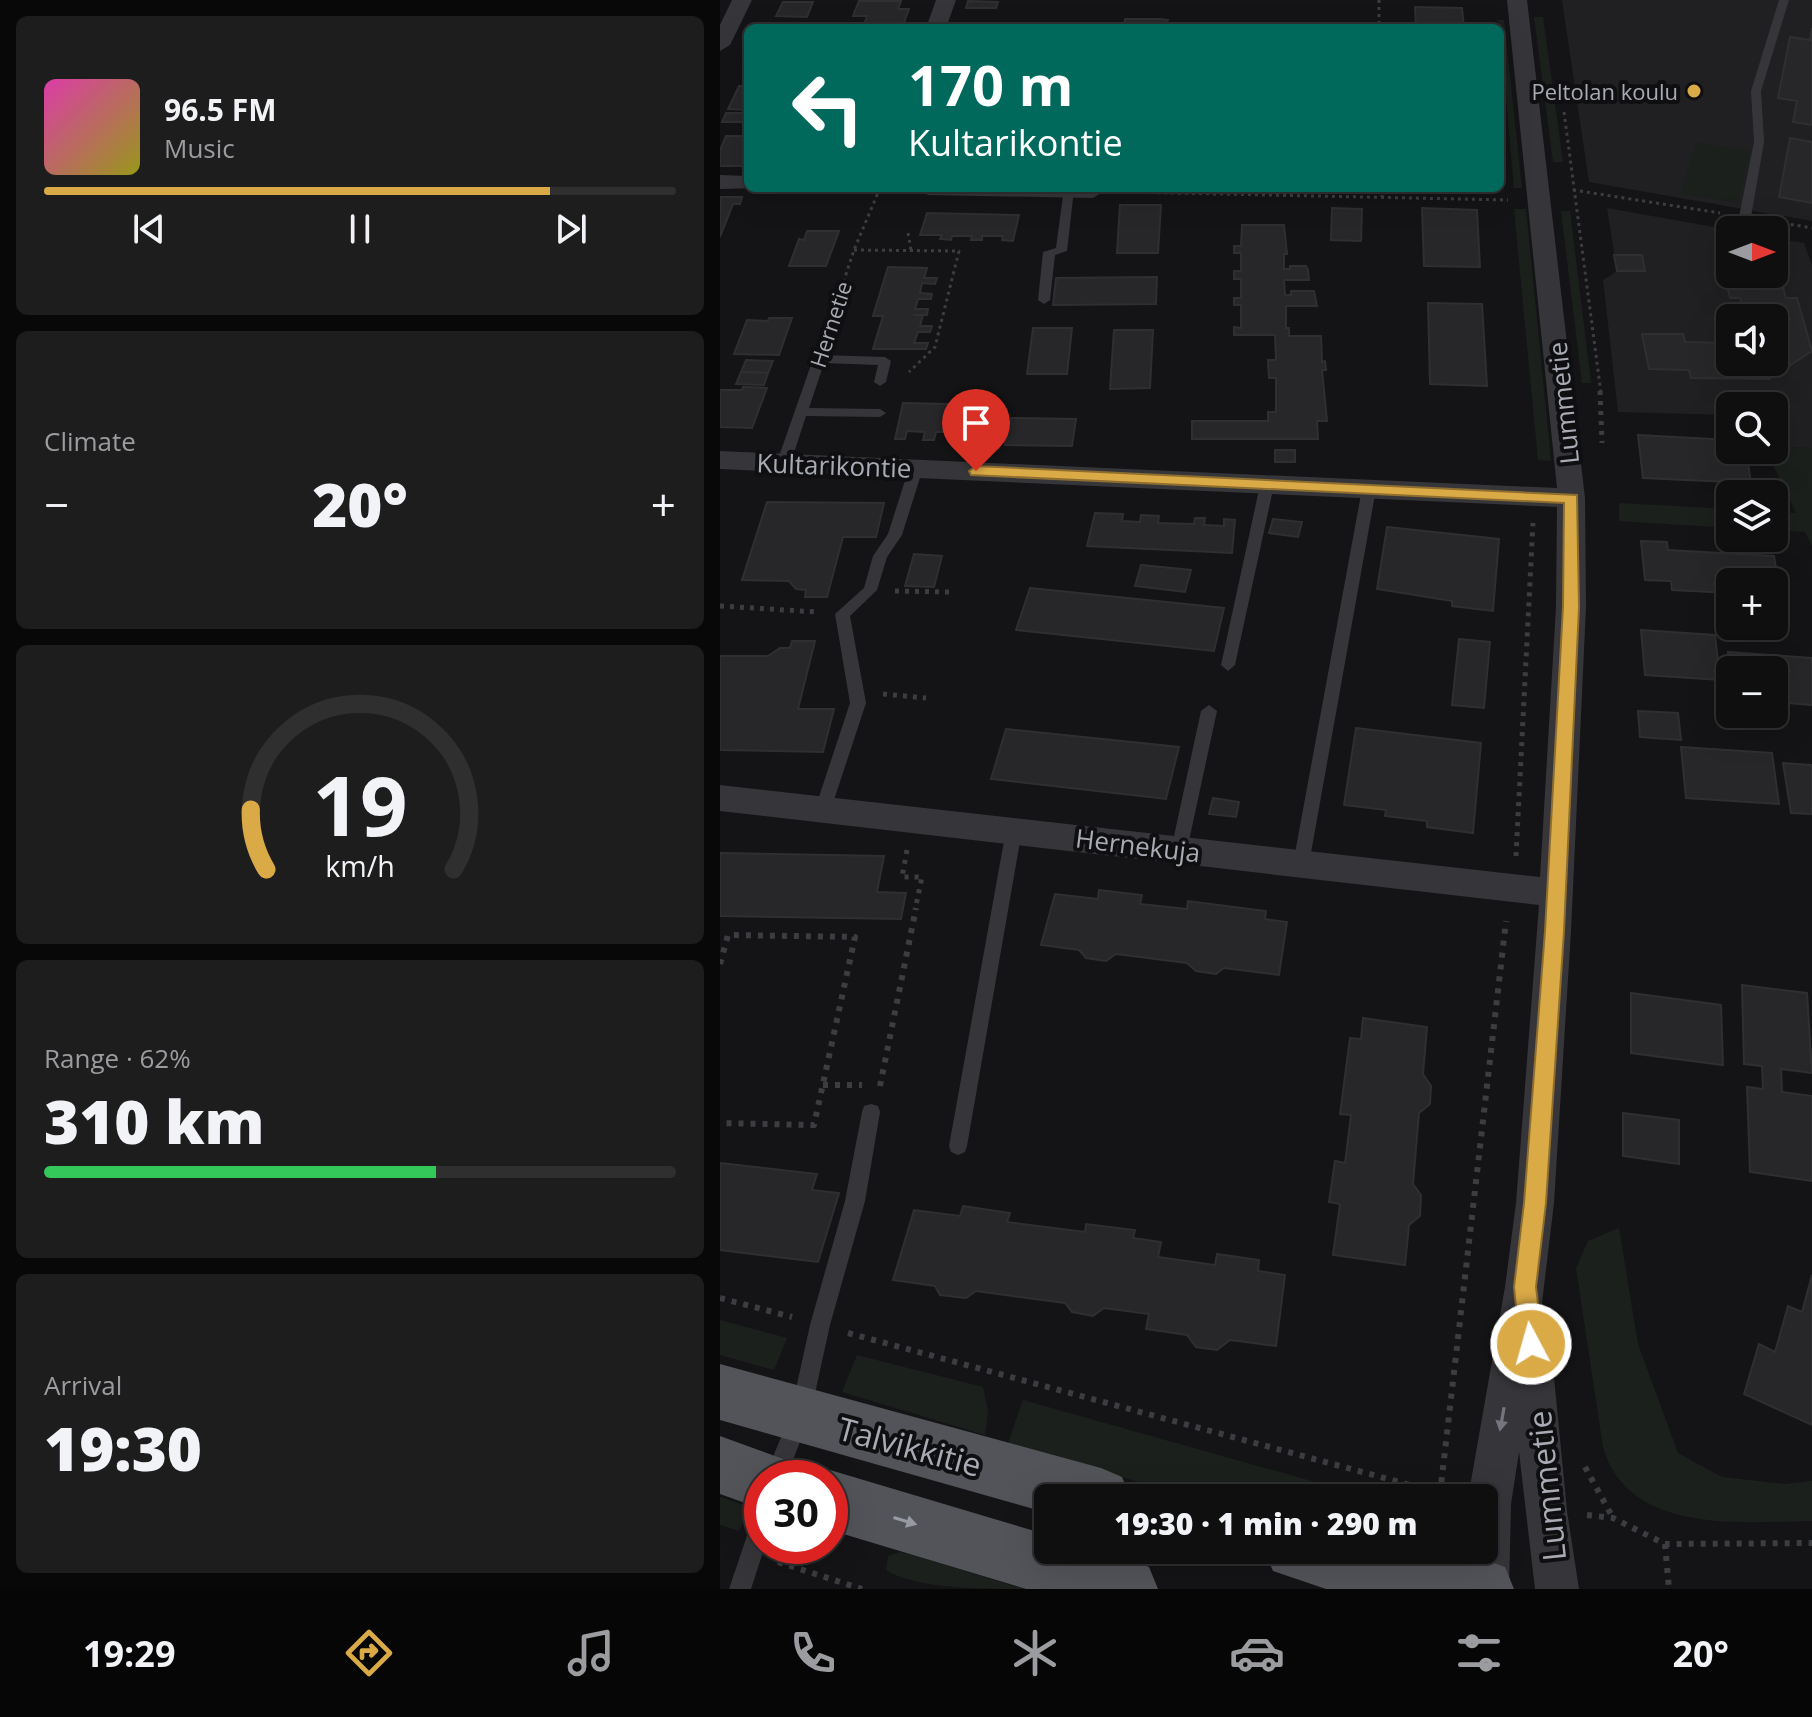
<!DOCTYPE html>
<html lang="en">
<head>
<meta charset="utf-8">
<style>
  :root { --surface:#0f0f10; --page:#1d1d1e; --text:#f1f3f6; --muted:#9b9c9f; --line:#2f2f30; --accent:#daaa47 }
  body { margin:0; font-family:"Open Sans",sans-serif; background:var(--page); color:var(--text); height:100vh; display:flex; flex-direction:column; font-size:30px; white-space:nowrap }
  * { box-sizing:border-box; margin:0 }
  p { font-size:26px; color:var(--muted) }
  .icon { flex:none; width:44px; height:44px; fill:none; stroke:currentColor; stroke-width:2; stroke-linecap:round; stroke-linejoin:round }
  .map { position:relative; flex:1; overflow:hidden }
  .sheet { display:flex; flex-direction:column; gap:16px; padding:16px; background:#080809; width:720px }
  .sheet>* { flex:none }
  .guide { position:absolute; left:24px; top:24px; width:760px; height:168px; border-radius:12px; box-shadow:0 8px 32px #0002,0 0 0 2px var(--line); background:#00695c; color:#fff; overflow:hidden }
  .needle { width:52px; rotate:90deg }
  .fabs { position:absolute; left:996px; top:216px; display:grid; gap:16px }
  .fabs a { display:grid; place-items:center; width:72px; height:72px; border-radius:12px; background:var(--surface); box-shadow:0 8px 32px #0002,0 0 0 2px var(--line); font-size:40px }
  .speed { position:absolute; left:24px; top:1460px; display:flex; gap:16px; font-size:40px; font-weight:700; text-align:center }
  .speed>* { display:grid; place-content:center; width:104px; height:104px; border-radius:50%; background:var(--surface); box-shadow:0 8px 32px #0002,0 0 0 2px var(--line); line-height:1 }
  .speed .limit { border:12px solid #d22; background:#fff; color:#111 }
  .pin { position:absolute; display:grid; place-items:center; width:68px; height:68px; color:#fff; margin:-82px -34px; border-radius:50% 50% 50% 0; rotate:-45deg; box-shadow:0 0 8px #0007 }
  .pin .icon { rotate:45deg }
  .me { position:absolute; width:88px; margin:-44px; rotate:354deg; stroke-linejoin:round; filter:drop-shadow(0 0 6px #0008) }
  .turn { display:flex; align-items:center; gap:28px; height:168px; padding:0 32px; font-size:36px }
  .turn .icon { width:104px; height:104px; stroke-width:2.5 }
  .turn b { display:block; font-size:56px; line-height:68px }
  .big { font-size:60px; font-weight:800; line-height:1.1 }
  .sheet .card { flex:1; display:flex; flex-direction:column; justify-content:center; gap:12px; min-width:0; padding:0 28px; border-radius:12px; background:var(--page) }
  .sheet .dial { align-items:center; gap:0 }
  .dial svg { height:208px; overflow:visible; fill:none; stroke:var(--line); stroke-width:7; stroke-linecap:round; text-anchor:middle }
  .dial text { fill:var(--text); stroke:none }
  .song { display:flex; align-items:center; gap:24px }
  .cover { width:96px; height:96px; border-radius:12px; background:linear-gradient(135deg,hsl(320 70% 55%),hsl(60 70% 35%)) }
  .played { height:8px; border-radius:4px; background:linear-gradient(90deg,var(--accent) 80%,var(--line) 80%) }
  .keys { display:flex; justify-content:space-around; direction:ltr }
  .heat { display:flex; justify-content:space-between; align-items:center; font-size:44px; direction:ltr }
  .charge { height:12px; border-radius:6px; background:linear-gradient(90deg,#34c759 62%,var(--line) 0) }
  .trip { position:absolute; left:314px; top:1484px; width:464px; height:80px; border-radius:12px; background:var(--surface); box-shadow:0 8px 32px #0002,0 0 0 2px var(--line); font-weight:800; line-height:80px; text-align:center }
  .dock { display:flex; height:128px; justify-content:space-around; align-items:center; background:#060606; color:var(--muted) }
  .dock .icon { width:56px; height:56px }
  .dock .current { color:var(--accent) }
  .dock b { font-size:36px; color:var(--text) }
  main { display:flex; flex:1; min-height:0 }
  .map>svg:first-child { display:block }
  .built { fill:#202023; fill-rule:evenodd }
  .green { fill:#1b201c }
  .building { fill:#27272a; stroke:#2f2e31; stroke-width:2 }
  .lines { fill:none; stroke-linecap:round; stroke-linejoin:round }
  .path-far2 { stroke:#3c3d41; stroke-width:3; stroke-dasharray:3 4; stroke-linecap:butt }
  .path-far1 { stroke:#3c3d41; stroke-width:5; stroke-dasharray:4 6; stroke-linecap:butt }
  .path { stroke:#3c3d41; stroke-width:6; stroke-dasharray:5 7; stroke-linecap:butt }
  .lane { fill:#36363a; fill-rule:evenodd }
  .street { fill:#36363a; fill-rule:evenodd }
  .primary { fill:#525459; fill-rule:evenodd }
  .oneway { fill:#75767d }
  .oneway2 { fill:#979aa2 }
  .route { fill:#daaa47; stroke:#8e6e2e; stroke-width:2 }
  .poi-dot { fill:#daaa47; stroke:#0f0f11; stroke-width:3 }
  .labels { text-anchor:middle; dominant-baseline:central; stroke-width:8; stroke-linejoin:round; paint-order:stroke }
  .far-poi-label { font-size:22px; fill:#a8abb4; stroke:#0f0f11; text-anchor:end }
  .far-street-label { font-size:22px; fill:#a8abb4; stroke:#0f0f11 }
  .street-label { font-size:26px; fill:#a8abb4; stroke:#0f0f11 }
  .near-street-label { font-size:32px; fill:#a8abb4; stroke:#0f0f11 }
</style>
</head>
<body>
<main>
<section class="sheet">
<div class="card">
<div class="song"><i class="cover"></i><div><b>96.5 FM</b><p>Music</p></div></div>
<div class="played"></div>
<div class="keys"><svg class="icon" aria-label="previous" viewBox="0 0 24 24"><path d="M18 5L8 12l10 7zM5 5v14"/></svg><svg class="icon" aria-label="pause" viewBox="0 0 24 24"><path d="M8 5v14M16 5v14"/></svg><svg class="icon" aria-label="next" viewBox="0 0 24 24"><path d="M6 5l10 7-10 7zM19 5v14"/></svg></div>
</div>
<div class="card"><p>Climate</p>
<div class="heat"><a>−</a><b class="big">20°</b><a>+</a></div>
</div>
<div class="card dial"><svg viewBox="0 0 100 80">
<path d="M14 69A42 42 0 1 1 86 69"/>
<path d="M14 69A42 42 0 0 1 8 46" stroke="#daaa47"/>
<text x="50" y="56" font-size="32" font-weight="700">19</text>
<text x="50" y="72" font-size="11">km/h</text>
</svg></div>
<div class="card"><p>Range · 62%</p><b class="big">310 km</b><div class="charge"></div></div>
<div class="card"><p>Arrival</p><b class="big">19:30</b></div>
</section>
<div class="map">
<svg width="1092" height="1589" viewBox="0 0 1092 1589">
  <rect width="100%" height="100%" fill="#141416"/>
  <!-- built -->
  <g class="built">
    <path d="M842 0H1092V221L869 182Z"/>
    <path d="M887 208 1011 230 1010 274H1054V238L1084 243 1092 265V448L1054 447V406H1010V415L898 412 883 280 897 271ZM1010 318H1054V362H1010Z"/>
  </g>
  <!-- green -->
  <g class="green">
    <path d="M814 17H823L843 162H833Z"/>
    <path d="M777 20H784L802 188H794L780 28Z"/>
    <path d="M975 142 1030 151 1018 203 961 194Z"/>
    <path d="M794 209H806L831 461 818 460Z"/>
    <path d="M841 211H850L871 383H862Z"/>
    <path d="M1054 447 1092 448V546L1085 532 1054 530V512L1076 513 1046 450H1054Z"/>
    <path d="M899 503 1010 509V528L899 521Z"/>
    <path d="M899 1228 918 1344 958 1453 1002 1477 1065 1484 1092 1481V1521C1022 1522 908 1535 883 1447L856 1268 868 1241Z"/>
    <path d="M0 1320 67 1338 54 1370 0 1355Z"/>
    <path d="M137 1355 263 1387 268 1412 265 1435 122 1392Z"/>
    <path d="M303 1400 652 1498H472L288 1443Z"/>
    <path d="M0 1497 30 1507 19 1531 0 1525Z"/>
    <path d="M180 1552 193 1555 304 1589C265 1589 195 1589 166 1570L168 1556Z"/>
  </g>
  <!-- building -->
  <g class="building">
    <path d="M139 1H181L178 9H189L183 25 189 26 188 28H143L147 16H133Z"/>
    <path d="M248 1 278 2 276 8H246Z"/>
    <path d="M63 2H93L87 17 56 16Z"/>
    <path d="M695 7 742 8 744 28H696Z"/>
    <path d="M405 19H440L448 20 447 23H439V28H404Z"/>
    <path d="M240 23H287L286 28H238Z"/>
    <path d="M1092 28V125L1073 122 1077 101 1058 98 1070 37 1090 40Z"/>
    <path d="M19 86H28V110L8 109Z"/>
    <path d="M6 113H28V122H2Z"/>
    <path d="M6 136H28L26 166H0V150Z"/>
    <path d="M1070 138 1092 142V203L1059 197Z"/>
    <path d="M0 197H22L20 204H13L0 237Z"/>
    <path d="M400 205H441L438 253H397Z"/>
    <path d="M612 208 642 209 641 241 611 240Z"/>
    <path d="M702 208 757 210 760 267 704 266Z"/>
    <path d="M207 213 299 215 293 241 282 240 283 236H262V240H251L252 236H232L231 240 220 239 222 235H200Z"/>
    <path d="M522 225H564L567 254H564V269H570V266H586L588 270 589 280H564L565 295H571V291H594L597 306H566V328H569V336H601L602 362 605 361 606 370H602L607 421H597L598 439H472V421H548V412H556V378H549L548 360H556L555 335H514V327L521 328V305H514V298H521V279H514V271H521V253H514V246H521Z"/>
    <path d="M87 231H119L106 266H69L79 239 84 240Z"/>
    <path d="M894 255H922L925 271H897Z"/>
    <path d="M168 267 207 268 204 278H217L215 284 202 283 200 293 212 294 211 299H198L195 309H208L207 315H193H203L200 326H212L210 332H198L194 343H208L206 349H153L163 316H153Z"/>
    <path d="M1003 269H1010V274H1054V270H1058L1066 298H1077L1092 351 1049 379 971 378 969 370 929 369 922 334H963L965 342 1010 343V362H1054V318H1025L1020 298H1010Z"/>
    <path d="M437 277 436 304 333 305 336 278Z"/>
    <path d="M708 303 762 304 767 386 710 384Z"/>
    <path d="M49 318H72L59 355 14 354 27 320 48 321Z"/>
    <path d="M313 328H352L347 374H307Z"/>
    <path d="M394 330H433L430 388 390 389Z"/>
    <path d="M26 360 53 361 48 373 21 372Z"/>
    <path d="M21 372 48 373 44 385 16 384Z"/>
    <path d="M23 387 47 388 32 428 0 427V390H22Z"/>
    <path d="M183 403 270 405 263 433 245 432 243 441 233 440 235 432H216L214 440H203L205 432 187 431 185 439H175Z"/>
    <path d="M291 418 356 419 352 446 285 445Z"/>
    <path d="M918 435 1010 440V450H1026L1031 483 923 478Z"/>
    <rect x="555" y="450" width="20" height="12"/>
    <path d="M47 502 164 503 156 537H123L107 597H85L86 590 76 589 69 581 22 580Z"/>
    <path d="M375 513 403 514 402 521 420 522 421 515 439 516 438 523 474 524 475 518H485L484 525 504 526V519L515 520 512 553 367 546Z"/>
    <path d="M553 519 582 522 578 537 549 533Z"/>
    <path d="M667 527 779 539 773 611 732 606V601L657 589Z"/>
    <path d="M921 541 947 542 948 550 1054 556 1061 596H1054V582H1010V593L952 590 951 581 925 580Z"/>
    <path d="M194 554 222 556 214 587 185 586Z"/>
    <path d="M421 565 471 570 465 592 415 586Z"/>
    <path d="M310 588 504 608 494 651 296 630Z"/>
    <path d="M921 630 995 635 1000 680 925 675Z"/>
    <path d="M739 639 770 642 764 708 732 705Z"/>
    <path d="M72 641H95L78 709H114L103 752 0 750V656H48L60 648H70Z"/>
    <path d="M1008 652 1092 658V705L1054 702V670H1010Z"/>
    <path d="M918 711 958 713 961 740 920 737Z"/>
    <path d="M636 728 761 743 753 833 707 827V821L665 816 666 810 624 805Z"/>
    <path d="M286 729 459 747 446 799 271 779Z"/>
    <path d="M961 747 1052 753 1059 804 966 798Z"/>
    <path d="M1063 763 1092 765V814L1071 813Z"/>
    <path d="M493 798 519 802 516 817 489 814Z"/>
    <path d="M0 853 164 856 157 892 186 893 181 919 0 916Z"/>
    <path d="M379 890 422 895 420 904 467 909 468 901 546 911 545 919 567 922 559 975 504 968 496 974 476 971 467 963 396 954 386 961 366 958 359 950 321 945 335 894 378 899Z"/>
    <path d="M1022 985 1087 993 1092 1073 1061 1069 1062 1092 1092 1096V1181L1030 1172 1027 1087 1043 1089 1042 1066 1024 1064Z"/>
    <path d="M911 993 1001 1005 1003 1065 911 1053Z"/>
    <path d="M643 1018 707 1027 703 1074 711 1086 710 1104 699 1113 693 1184 701 1195 700 1216 689 1225 685 1265 613 1255 620 1204 609 1202 615 1161 625 1163 631 1115 620 1114 630 1038 641 1039Z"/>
    <path d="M903 1113 959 1120V1164L903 1156Z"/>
    <path d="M0 1163 97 1174 92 1190 119 1193 98 1262 0 1250Z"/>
    <path d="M243 1206 290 1213 287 1222 365 1232 366 1224 415 1230 413 1238 441 1242 438 1257 495 1265 497 1254 539 1260 538 1271 565 1275 556 1346 510 1340 497 1350 476 1347 467 1335 426 1329 429 1314 384 1308 373 1316 352 1312 345 1303 256 1291 246 1298 220 1295 215 1286 173 1280 194 1210 240 1216Z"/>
    <path d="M1092 1275V1425L1024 1394 1039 1344 1055 1352 1068 1306 1082 1312Z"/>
  </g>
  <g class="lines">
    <!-- path-far2 -->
    <g class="path-far2">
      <path d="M659 0V28"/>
      <path d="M844 112 881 393"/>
      <path d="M662 188V197"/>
      <path d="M853 190 1000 213"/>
      <path d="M402 192 788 200"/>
      <path d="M1050 221 1092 228"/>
      <path d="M188 233 191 250"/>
      <path d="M134 250 239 251 215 347 189 372"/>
      <path d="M106 335 134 250 160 188"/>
    </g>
    <!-- path-far1 -->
    <g class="path-far1">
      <path d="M880 391 882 443"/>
      <path d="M175 591 232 592"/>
      <path d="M0 606 97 612"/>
      <path d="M163 694 206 698"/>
      <path d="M187 850 182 877H202L195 910"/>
      <path d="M796 856 813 523"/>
    </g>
    <!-- path -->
    <g class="path">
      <path d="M0 964 8 935 135 937 94 1125 0 1123"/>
      <path d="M103 1085H142"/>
      <path d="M160 1086 196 908"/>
      <path d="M0 1298 72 1317"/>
      <path d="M128 1333 720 1493"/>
      <path d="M865 1467 893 1518"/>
      <path d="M720 1494 786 921"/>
      <path d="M683 1498 686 1486"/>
      <path d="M867 1515 893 1518 945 1544 1092 1543"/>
      <path d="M945 1544 949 1589"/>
      <path d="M58 1562 142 1589"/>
    </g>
    <!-- lane -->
    <g class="lane">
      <path d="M1059 0H1069L1041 91 1044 142 1031 217 1025 220 1019 217 1034 142 1031 91Z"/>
      <path d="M344 188 354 190 347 251 335 255 330 300 324 304 318 300 323 252 336 248Z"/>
      <path d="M99 355 165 357 171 361 166 382 160 386 154 382 158 365 104 363 89 408 160 409 166 413 160 417 86 416 71 462 64 466 59 465 57 462 93 359Z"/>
      <path d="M196 464 203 468 182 535 167 557 157 590 130 616 146 703 111 809 109 814H97L95 809 130 703 115 614 144 588 153 556 168 534 189 468Z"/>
      <path d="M547 480 554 485 515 665 508 671 501 665 540 485Z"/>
      <path d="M649 484 656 489 589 864 587 869H575L573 864 642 489Z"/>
      <path d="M489 705 497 711 467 850 465 855H453L451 850 481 711Z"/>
      <path d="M294 823 300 825 302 830 247 1146 245 1152 238 1155 231 1152 229 1146 286 830 288 825Z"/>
      <path d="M151 1104 158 1106 160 1112 145 1201 110 1325 90 1416 66 1478H44L70 1416 90 1325 125 1201 142 1112 144 1106Z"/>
      <path d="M42 1512V1546H45L31 1589H9L34 1515Z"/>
    </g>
    <!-- street -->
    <g class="street">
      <path d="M12 0H32L10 45 0 51V25Z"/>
      <path d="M216 0H236L226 28H206Z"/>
      <path d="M787 0H807L865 498 866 607 851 931 834 1203 821 1311 829 1326 847 1511 859 1589H815L799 1452 791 1504 789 1589H745L746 1550H764V1498H748L785 1287 796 1203 819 905 0 811V785L820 877 836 607 837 507 0 469V451L837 488Z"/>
      <path d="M0 175 28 176V188H35L0 189Z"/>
      <path d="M197 188H382L384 191 373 198 208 195Z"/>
    </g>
    <!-- primary -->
    <g class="primary">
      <path d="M0 1364 381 1468 402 1477 411 1498H328V1513L0 1420Z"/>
      <path d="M0 1436 63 1459 71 1478H42V1509L0 1494Z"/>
      <path d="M110 1470 328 1535V1550C370 1550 390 1551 429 1567L438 1589H306L110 1530V1478H92Z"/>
      <path d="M544 1550C619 1550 715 1538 785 1567L794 1589H606L553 1571Z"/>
    </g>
  </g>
  <!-- one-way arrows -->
  <defs><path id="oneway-solid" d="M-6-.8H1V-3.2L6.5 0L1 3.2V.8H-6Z" transform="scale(2)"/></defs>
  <use class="oneway" href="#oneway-solid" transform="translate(782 1419) rotate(100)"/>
  <use class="oneway2" href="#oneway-solid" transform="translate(185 1521) rotate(17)"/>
  <!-- route -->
  <path class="route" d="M256 466 857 495 859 607 844 931 826 1203 816 1287 823 1344 819 1352 811 1355 803 1352 800 1344 794 1287 804 1203 825 931 843 607 844 503 251 475 249 471Z"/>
  <!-- markers -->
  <circle class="poi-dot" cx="974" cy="91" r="8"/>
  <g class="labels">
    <!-- far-poi labels -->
    <g class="far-poi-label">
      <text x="958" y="91">Peltolan koulu</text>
    </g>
    <!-- far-street labels -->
    <g class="far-street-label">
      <text transform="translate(110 324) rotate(-72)">Hernetie</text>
    </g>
    <!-- street labels -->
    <g class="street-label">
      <text transform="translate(843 403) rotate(-96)">Lummetie</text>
      <text transform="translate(114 465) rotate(2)">Kultarikontie</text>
      <text transform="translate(418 845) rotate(7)">Hernekuja</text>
    </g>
    <!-- near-street labels -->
    <g class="near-street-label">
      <text transform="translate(190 1446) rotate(15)">Talvikkitie</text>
      <text transform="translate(826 1486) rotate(-96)">Lummetie</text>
    </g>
  </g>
</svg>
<div class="fabs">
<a><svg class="needle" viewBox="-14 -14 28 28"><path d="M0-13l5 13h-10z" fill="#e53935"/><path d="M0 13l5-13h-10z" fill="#9b9c9f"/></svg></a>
<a><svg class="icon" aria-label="sound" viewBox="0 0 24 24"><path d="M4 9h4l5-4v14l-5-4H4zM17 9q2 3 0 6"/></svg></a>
<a><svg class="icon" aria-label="search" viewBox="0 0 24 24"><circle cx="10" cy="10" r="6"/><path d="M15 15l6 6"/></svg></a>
<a><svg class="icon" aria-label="layers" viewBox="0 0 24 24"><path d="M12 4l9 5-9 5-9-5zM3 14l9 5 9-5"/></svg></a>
<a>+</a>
<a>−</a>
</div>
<div class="speed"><div class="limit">30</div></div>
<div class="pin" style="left:256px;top:471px;background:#d93025"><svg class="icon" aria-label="arrive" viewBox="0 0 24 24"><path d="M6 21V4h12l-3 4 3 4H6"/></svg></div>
<svg class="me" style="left:811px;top:1344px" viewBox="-20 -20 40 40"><circle r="17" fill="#daaa47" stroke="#fff" stroke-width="3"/><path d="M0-11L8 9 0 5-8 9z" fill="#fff"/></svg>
<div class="trip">19:30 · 1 min · 290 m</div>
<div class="guide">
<div class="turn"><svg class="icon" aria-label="left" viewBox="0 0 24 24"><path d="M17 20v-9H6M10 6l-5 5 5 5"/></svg><div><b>170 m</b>Kultarikontie</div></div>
</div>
</div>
</main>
<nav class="dock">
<b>19:29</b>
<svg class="icon current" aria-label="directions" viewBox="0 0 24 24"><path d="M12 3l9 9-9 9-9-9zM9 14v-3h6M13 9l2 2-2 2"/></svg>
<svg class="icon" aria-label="music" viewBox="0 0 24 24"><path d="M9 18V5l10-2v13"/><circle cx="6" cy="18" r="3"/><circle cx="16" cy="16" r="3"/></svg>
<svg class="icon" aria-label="phone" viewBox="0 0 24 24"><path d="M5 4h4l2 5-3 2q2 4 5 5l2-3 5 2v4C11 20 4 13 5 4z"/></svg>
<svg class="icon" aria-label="climate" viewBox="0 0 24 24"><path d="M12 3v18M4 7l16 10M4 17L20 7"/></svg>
<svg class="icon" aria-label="car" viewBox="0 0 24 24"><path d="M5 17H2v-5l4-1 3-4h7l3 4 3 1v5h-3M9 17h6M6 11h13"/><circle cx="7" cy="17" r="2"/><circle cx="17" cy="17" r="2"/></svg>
<svg class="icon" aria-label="filters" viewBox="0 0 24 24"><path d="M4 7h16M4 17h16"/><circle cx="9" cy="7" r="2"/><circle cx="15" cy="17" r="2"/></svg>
<b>20°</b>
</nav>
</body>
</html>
